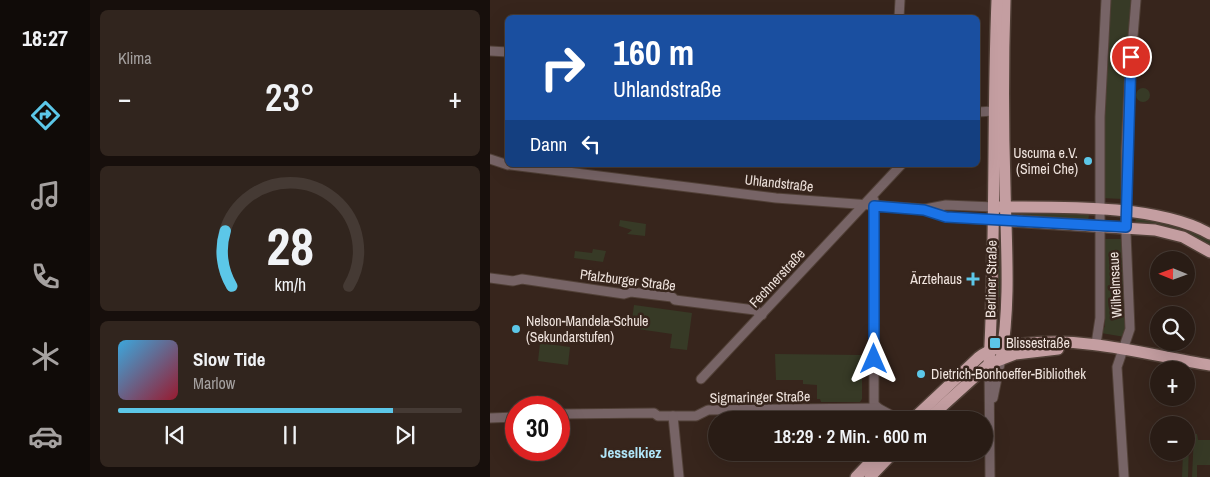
<!DOCTYPE html>
<html lang="de">
<head>
<meta charset="utf-8">
<style>
  :root { --surface:#291c15; --page:#31251e; --text:#f1f3f6; --muted:#a5a1a0; --line:#453a34; --accent:#5cc7e8 }
  body { margin:0; font-family:"Archivo Narrow",sans-serif; background:var(--page); color:var(--text); height:100vh; display:flex; flex-direction:column; font-size:19px; white-space:nowrap }
  * { box-sizing:border-box; margin:0 }
  p { font-size:16px; color:var(--muted) }
  .icon { flex:none; width:28px; height:28px; fill:none; stroke:currentColor; stroke-width:2; stroke-linecap:round; stroke-linejoin:round }
  .map { position:relative; flex:1; overflow:hidden }
  .details { display:flex; flex-direction:column; gap:10px; padding:10px; background:#170f0c; width:400px }
  .details>* { flex:none }
  .top-card { position:absolute; left:15px; top:15px; width:475px; height:152px; border-radius:8px; box-shadow:0 5px 20px #0002,0 0 0 1px var(--line); background:#1a4fa0; color:#fff; overflow:hidden }
  .needle { width:32px; rotate:271deg }
  .controls { position:absolute; left:660px; top:251px; display:grid; gap:10px }
  .controls a { display:grid; place-items:center; width:45px; height:45px; border-radius:50%; background:var(--surface); box-shadow:0 5px 20px #0002,0 0 0 1px var(--line); font-size:25px }
  .speed { position:absolute; left:15px; top:396px; display:flex; gap:10px; font-size:25px; font-weight:700; text-align:center }
  .speed>* { display:grid; place-content:center; width:65px; height:65px; border-radius:50%; background:var(--surface); box-shadow:0 5px 20px #0002,0 0 0 1px var(--line); line-height:1 }
  .speed .limit { border:8px solid #d22; background:#fff; color:#111 }
  .pin { position:absolute; display:grid; place-items:center; width:42px; height:42px; color:#fff; margin:-21px; border:2px solid #fff; border-radius:50%; box-shadow:0 1px 5px #0007 }
  .me { position:absolute; width:55px; margin:-28px; rotate:0deg; stroke-linejoin:round; filter:drop-shadow(0 0 4px #0008) }
  .turn { display:flex; align-items:center; gap:18px; height:105px; padding:0 25px; font-size:22px }
  .turn .icon { width:65px; height:65px; stroke-width:2.5 }
  .turn b { display:block; font-size:35px; line-height:42px }
  .then { display:flex; align-items:center; height:48px; padding:0 25px; background:#0003; gap:10px; font-size:19px }
  .big { font-size:38px; font-weight:600; line-height:1.1 }
  .details .card { flex:1; display:flex; flex-direction:column; justify-content:center; gap:8px; min-width:0; padding:0 18px; border-radius:8px; background:var(--page) }
  .details .dial { align-items:center; gap:0 }
  .dial svg { height:130px; overflow:visible; fill:none; stroke:var(--line); stroke-width:7; stroke-linecap:round; text-anchor:middle }
  .dial text { fill:var(--text); stroke:none }
  .song { display:flex; align-items:center; gap:15px }
  .cover { width:60px; height:60px; border-radius:8px; background:linear-gradient(135deg,hsl(200 70% 55%),hsl(350 70% 35%)) }
  .played { height:5px; border-radius:2px; background:linear-gradient(90deg,var(--accent) 80%,var(--line) 80%) }
  .keys { display:flex; justify-content:space-around; direction:ltr }
  .heat { display:flex; justify-content:space-between; align-items:center; font-size:28px; direction:ltr }
  .trip { position:absolute; left:218px; top:411px; width:285px; height:50px; border-radius:25px; background:var(--surface); box-shadow:0 5px 20px #0002,0 0 0 1px var(--line); font-weight:600; line-height:50px; text-align:center }
  main { display:flex; flex:1; min-height:0 }
  .menu { display:flex; flex-direction:column; width:90px; justify-content:space-around; align-items:center; background:#100b08; color:var(--muted) }
  .menu .icon { width:35px; height:35px }
  .menu .selected { color:var(--accent) }
  .menu b { font-size:22px; color:var(--text) }
  .map>svg:first-child { display:block }
  .green { fill:#373a26 }
  .lines { fill:none; stroke-linecap:round; stroke-linejoin:round }
  .minor-casing { stroke:#514037; stroke-width:11 }
  .major-casing { stroke:#514037; stroke-width:14 }
  .minor { stroke:#776466; stroke-width:9 }
  .major { stroke:#c49ea1; stroke-width:11 }
  .route-casing { stroke:#114b97; stroke-width:12 }
  .route { stroke:#1a73e8; stroke-width:9 }
  .poi-dot { fill:#5cc7e8; stroke:#37251c; stroke-width:2 }
  .labels { text-anchor:middle; dominant-baseline:central; stroke-width:5; stroke-linejoin:round; paint-order:stroke }
  .poi-label { font-size:14px; fill:#f0e4de; stroke:#37251c; text-anchor:start }
  .street-label { font-size:14px; fill:#f0e4de; stroke:#37251c }
  .neighbourhood-label { font-size:15px; font-weight:bold; fill:#b0e5f8; stroke:#37251c }
</style>
</head>
<body>
<main>
<nav class="menu">
<b>18:27</b>
<svg class="icon selected" aria-label="directions" viewBox="0 0 24 24"><path d="M12 3l9 9-9 9-9-9zM9 14v-3h6M13 9l2 2-2 2"/></svg>
<svg class="icon" aria-label="music" viewBox="0 0 24 24"><path d="M9 18V5l10-2v13"/><circle cx="6" cy="18" r="3"/><circle cx="16" cy="16" r="3"/></svg>
<svg class="icon" aria-label="phone" viewBox="0 0 24 24"><path d="M5 4h4l2 5-3 2q2 4 5 5l2-3 5 2v4C11 20 4 13 5 4z"/></svg>
<svg class="icon" aria-label="climate" viewBox="0 0 24 24"><path d="M12 3v18M4 7l16 10M4 17L20 7"/></svg>
<svg class="icon" aria-label="car" viewBox="0 0 24 24"><path d="M5 17H2v-5l4-1 3-4h7l3 4 3 1v5h-3M9 17h6M6 11h13"/><circle cx="7" cy="17" r="2"/><circle cx="17" cy="17" r="2"/></svg>
</nav>
<section class="details">
<div class="card"><p>Klima</p>
<div class="heat"><a>−</a><b class="big">23°</b><a>+</a></div>
</div>
<div class="card dial"><svg viewBox="0 0 100 80">
<path d="M14 69A42 42 0 1 1 86 69"/>
<path d="M14 69A42 42 0 0 1 10 35" stroke="#5cc7e8"/>
<text x="50" y="56" font-size="32" font-weight="700">28</text>
<text x="50" y="72" font-size="11">km/h</text>
</svg></div>
<div class="card">
<div class="song"><i class="cover"></i><div><b>Slow Tide</b><p>Marlow</p></div></div>
<div class="played"></div>
<div class="keys"><svg class="icon" aria-label="previous" viewBox="0 0 24 24"><path d="M18 5L8 12l10 7zM5 5v14"/></svg><svg class="icon" aria-label="pause" viewBox="0 0 24 24"><path d="M8 5v14M16 5v14"/></svg><svg class="icon" aria-label="next" viewBox="0 0 24 24"><path d="M6 5l10 7-10 7zM19 5v14"/></svg></div>
</div>
</section>
<div class="map">
<svg width="720" height="477" viewBox="0 0 720 477">
  <rect width="100%" height="100%" fill="#37251c"/>
  <!-- green -->
  <g class="green">
    <path d="M620 0H642L634 85 633 199 611 198Z"/>
    <circle cx="653" cy="95" r="7"/>
    <path d="M531 212 599 215 598 221 531 218Z"/>
    <path d="M646 218 690 226 720 239V246L690 231 645 223Z"/>
    <path d="M130 220 156 224 155 236 137 234 142 230 129 226Z"/>
    <path d="M508 236H512V297H507Z"/>
    <path d="M613 239H632L637 312 635 337 611 333 612 328 615 327Z"/>
    <path d="M103 249 116 251 113 262 84 258 85 251 102 253Z"/>
    <path d="M144 305 202 313 197 350 180 348 182 334 141 328Z"/>
    <path d="M50 343 80 347 78 365 48 361Z"/>
    <path d="M285 354 372 355V399L370 402H331L330 399H327V385L313 384V380H286Z"/>
    <path d="M704 434H707L708 440H720V465H707V477H702Z"/>
    <path d="M696 442H699L698 477H692L693 453 696 452Z"/>
  </g>
  <g class="lines">
    <!-- minor casing -->
    <g class="minor-casing">
      <g id="minor">
        <path d="M409 18 410 0"/>
        <path d="M0 51 18 52"/>
        <path d="M488 112 503 111"/>
        <path d="M0 159 18 165"/>
        <path d="M21 165 286 198 434 209 457 217 503 220"/>
        <path d="M384 200V404L388 408"/>
        <path d="M435 209 456 205 504 207"/>
        <path d="M0 278 23 281 32 279 134 294 141 292 182 297 185 300 265 310 272 315"/>
        <path d="M606 344 610 318V117L616 0"/>
        <path d="M499 364 500 477"/>
        <path d="M211 379 411 165"/>
        <path d="M503 398 511 359"/>
        <path d="M69 414 164 413 168 416H206L218 410 388 408 410 420"/>
        <path d="M183 416 189 477"/>
        <path d="M0 418 26 417"/>
        <path d="M634 477 627 367 640 329 636 233V150L639 84 646 0"/>
      </g>
    </g>
    <!-- major casing -->
    <g class="major-casing">
      <g id="major">
        <path d="M508 207C568 207 668 204 720 234"/>
        <path d="M509 220 665 230 693 237 720 252"/>
        <path d="M511 359C521 302 516 244 515 187 513 124 513 63 515 0"/>
        <path d="M499 364C506 243 502 121 507 0"/>
        <path d="M422 420 489 357C502 347 517 346 533 344 597 336 657 355 720 365"/>
        <path d="M437 420 499 364 525 354 568 349"/>
        <path d="M366 477 390 452"/>
        <path d="M380 477 404 452"/>
      </g>
    </g>
    <!-- minor -->
    <use href="#minor" class="minor"/>
    <!-- major -->
    <use href="#major" class="major"/>
  </g>
  <g class="lines">
    <!-- route casing -->
    <g class="route-casing">
      <path id="route" d="M384 359V206L434 210 456 217 636 227 641 57"/>
    </g>
    <!-- route -->
    <use href="#route" class="route"/>
  </g>
  <!-- markers -->
  <g class="poi-dot">
    <circle cx="598" cy="161" r="5"/>
    <path d="M480.5 271.5h5v5h5v5h-5v5h-5v-5h-5v-5h5z"/>
    <circle cx="26" cy="329" r="5"/>
    <rect x="499" y="337" width="12" height="12" rx="2.5"/>
    <circle cx="431" cy="374" r="5"/>
  </g>
  <g class="labels">
    <!-- poi labels -->
    <g class="poi-label">
      <text x="588" y="153" text-anchor="end">Uscuma e.V.<tspan x="588" dy="16">(Simei Che)</tspan></text>
      <text x="472" y="279" text-anchor="end">Ärztehaus</text>
      <text x="36" y="321">Nelson-Mandela-Schule<tspan x="36" dy="16">(Sekundarstufen)</tspan></text>
      <text x="516" y="343">Blissestraße</text>
      <text x="441" y="374">Dietrich-Bonhoeffer-Bibliothek</text>
    </g>
    <!-- street labels -->
    <g class="street-label">
      <text transform="translate(289 183) rotate(6)">Uhlandstraße</text>
      <text transform="translate(287 278) rotate(-47)">Fechnerstraße</text>
      <text transform="translate(501 279) rotate(-89)">Berliner Straße</text>
      <text transform="translate(138 280) rotate(7)">Pfalzburger Straße</text>
      <text transform="translate(625 285) rotate(-93)">Wilhelmsaue</text>
      <text transform="translate(270 397) rotate(-1)">Sigmaringer Straße</text>
    </g>
    <!-- neighbourhood labels -->
    <g class="neighbourhood-label">
      <text x="141" y="452">Jesselkiez</text>
    </g>
  </g>
</svg>
<div class="controls">
<a><svg class="needle" viewBox="-14 -14 28 28"><path d="M0-13l5 13h-10z" fill="#e53935"/><path d="M0 13l5-13h-10z" fill="#a5a1a0"/></svg></a>
<a><svg class="icon" aria-label="search" viewBox="0 0 24 24"><circle cx="10" cy="10" r="6"/><path d="M15 15l6 6"/></svg></a>
<a>+</a>
<a>−</a>
</div>
<div class="speed"><div class="limit">30</div></div>
<div class="pin" style="left:641px;top:57px;background:#d93025"><svg class="icon" aria-label="arrive" viewBox="0 0 24 24"><path d="M6 21V4h12l-3 4 3 4H6"/></svg></div>
<svg class="me" style="left:384px;top:359px" viewBox="-20 -20 40 40"><path d="M0-17L14 15 0 8-14 15z" fill="#1a73e8" stroke="#fff" stroke-width="4"/></svg>
<div class="trip">18:29 · 2 Min. · 600 m</div>
<div class="top-card">
<div class="turn"><svg class="icon" aria-label="right" viewBox="0 0 24 24"><path d="M7 20v-9h11M14 6l5 5-5 5"/></svg><div><b>160 m</b>Uhlandstraße</div></div>
<div class="then">Dann<svg class="icon" aria-label="left" viewBox="0 0 24 24"><path d="M17 20v-9H6M10 6l-5 5 5 5"/></svg></div>
</div>
</div>
</main>
</body>
</html>
